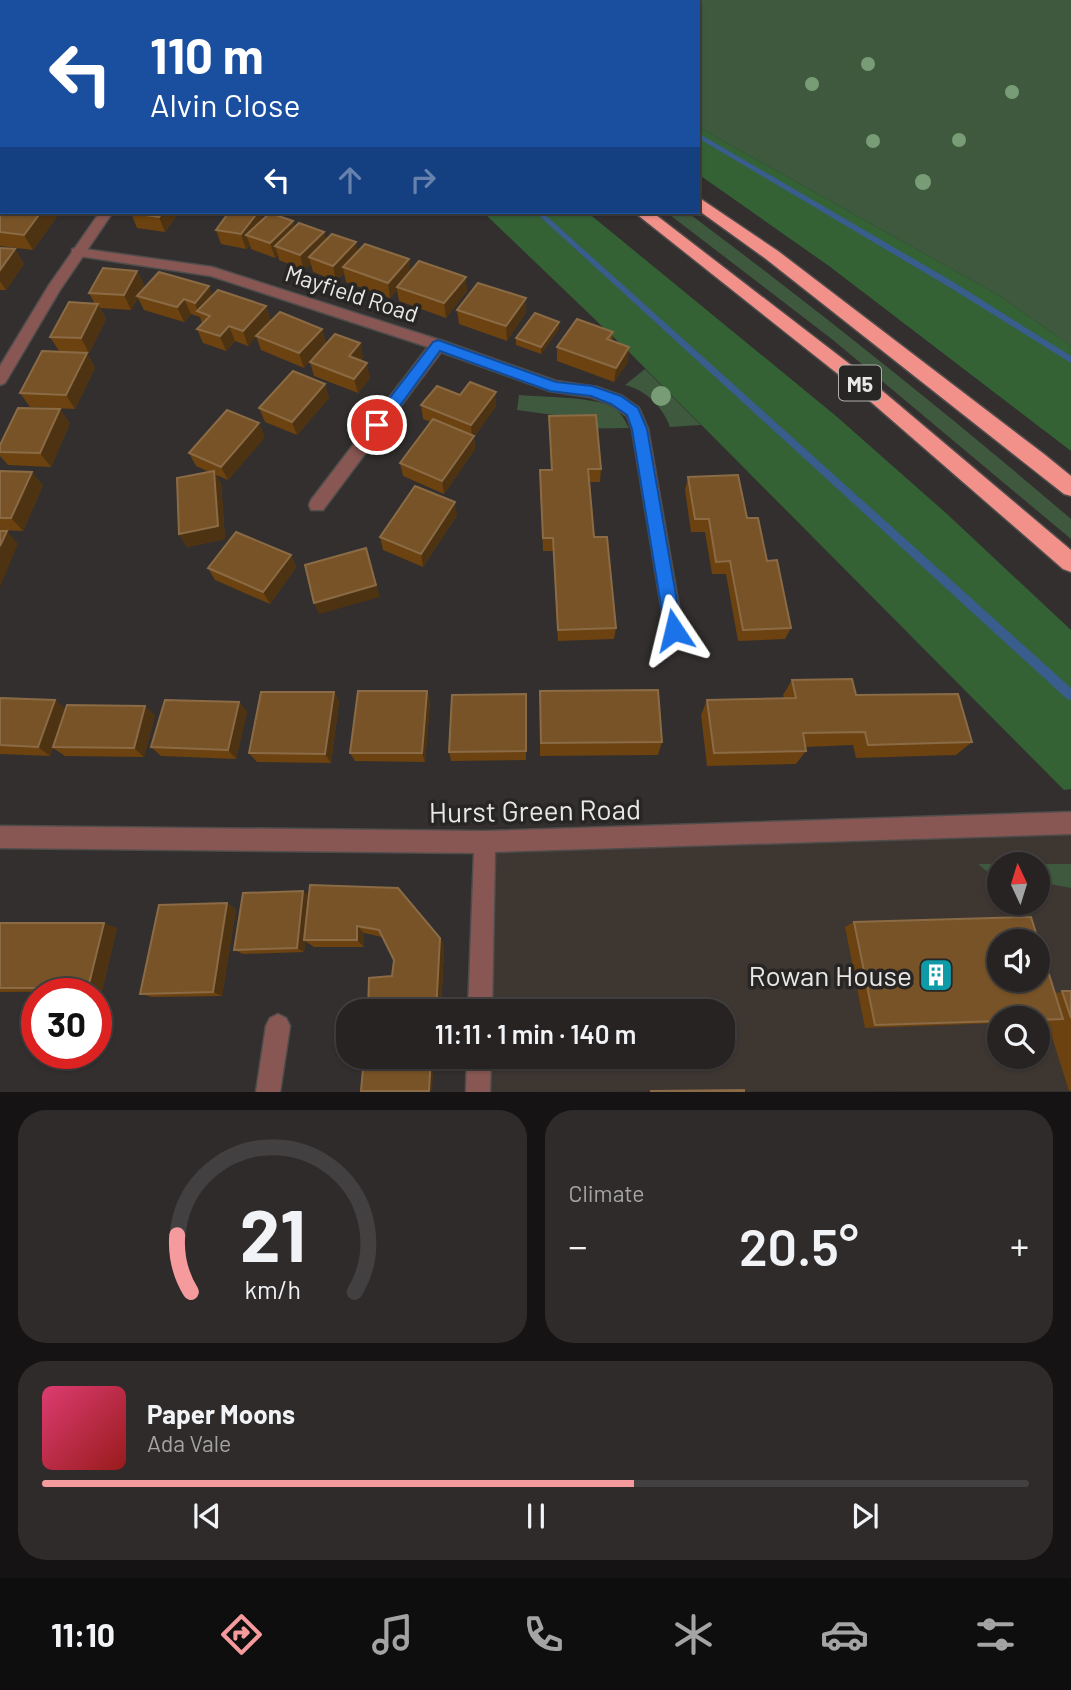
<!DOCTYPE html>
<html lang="en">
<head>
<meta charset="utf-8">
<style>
  :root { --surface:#262322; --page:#2e2b2a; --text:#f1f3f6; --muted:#a4a4a5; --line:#424040; --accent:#f59b9d }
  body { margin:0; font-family:Barlow,sans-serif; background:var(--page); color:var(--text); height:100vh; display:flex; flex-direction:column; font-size:26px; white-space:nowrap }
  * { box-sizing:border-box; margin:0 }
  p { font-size:23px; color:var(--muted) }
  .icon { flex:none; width:38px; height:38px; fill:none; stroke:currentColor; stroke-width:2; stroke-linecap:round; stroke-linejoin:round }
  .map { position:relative; height:1092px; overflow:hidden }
  .drawer { display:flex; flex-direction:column; gap:18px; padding:18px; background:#151313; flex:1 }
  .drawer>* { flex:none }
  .top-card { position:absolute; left:0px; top:0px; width:700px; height:214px; box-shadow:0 2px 5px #0004,0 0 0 2px var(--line); background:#1a4fa0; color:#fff; overflow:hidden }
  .needle { width:46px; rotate:356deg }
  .buttons { position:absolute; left:987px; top:852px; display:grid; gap:14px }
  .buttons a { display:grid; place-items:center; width:63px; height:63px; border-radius:50%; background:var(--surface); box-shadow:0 2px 5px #0004,0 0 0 2px var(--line); font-size:35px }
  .speed { position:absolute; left:21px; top:978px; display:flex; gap:14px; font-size:35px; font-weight:700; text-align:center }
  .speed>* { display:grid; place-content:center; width:91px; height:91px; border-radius:50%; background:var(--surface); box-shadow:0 2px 5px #0004,0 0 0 2px var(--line); line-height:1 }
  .speed .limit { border:10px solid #d22; background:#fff; color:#111 }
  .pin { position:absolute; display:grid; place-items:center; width:60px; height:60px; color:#fff; margin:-30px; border:4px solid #fff; border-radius:50%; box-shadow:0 2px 7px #0007 }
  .me { position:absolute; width:77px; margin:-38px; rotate:350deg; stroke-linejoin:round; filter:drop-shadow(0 0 5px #0008) }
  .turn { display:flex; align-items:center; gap:24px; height:147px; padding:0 35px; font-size:32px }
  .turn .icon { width:91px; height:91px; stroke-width:2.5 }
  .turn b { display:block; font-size:49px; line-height:60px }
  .lanes { display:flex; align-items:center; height:66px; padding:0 35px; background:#0003; justify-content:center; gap:35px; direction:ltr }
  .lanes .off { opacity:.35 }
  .big { font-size:52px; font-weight:600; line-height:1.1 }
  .drawer .tile { flex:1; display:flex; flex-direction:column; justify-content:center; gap:10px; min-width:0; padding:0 24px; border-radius:28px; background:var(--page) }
  .drawer .dial { align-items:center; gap:0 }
  .dial svg { height:182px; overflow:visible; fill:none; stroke:var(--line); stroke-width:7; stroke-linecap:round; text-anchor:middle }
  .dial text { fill:var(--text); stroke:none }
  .song { display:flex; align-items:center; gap:21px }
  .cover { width:84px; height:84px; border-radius:10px; background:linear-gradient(135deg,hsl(340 70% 55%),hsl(0 70% 35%)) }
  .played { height:7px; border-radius:4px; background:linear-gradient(90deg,var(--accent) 60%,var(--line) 60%) }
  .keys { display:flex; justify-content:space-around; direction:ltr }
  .heat { display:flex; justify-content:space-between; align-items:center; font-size:38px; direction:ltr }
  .drawer .tiles { flex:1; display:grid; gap:18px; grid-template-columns:1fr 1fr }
  .tile:last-child { grid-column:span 2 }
  .trip { position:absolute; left:336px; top:999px; width:399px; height:70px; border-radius:28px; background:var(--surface); box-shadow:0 2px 5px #0004,0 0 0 2px var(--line); font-weight:600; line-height:70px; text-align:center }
  .dock { display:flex; height:112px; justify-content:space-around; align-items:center; background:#0f0e0e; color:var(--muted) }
  .dock .icon { width:49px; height:49px }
  .dock .selected { color:var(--accent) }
  .dock b { font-size:32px; color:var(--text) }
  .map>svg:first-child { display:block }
  .built { fill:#3e3631; fill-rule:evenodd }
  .green { fill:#3f593e }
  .forest { fill:#346235 }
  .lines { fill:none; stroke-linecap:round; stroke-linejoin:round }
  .stream { fill:#395d8c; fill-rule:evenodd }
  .service-casing { stroke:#4f4d4c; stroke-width:3 }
  .minor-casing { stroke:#4f4d4c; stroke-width:3 }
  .tertiary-casing { stroke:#4f4d4c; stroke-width:3 }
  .motorway-casing { stroke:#4f4d4c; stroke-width:3 }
  .service { fill:#885753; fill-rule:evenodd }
  .minor { fill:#885753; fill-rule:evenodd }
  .tertiary { fill:#885753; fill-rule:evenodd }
  .motorway { fill:#f19189; fill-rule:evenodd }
  .tree { fill:#789d76 }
  .wall { fill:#6b4210 }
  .shaded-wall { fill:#4e3312 }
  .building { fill:#785327; stroke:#8a6b45; stroke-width:2; fill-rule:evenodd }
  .route { fill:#1a73e8; stroke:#114b97; stroke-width:2 }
  .labels { text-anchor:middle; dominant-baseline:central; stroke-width:7; stroke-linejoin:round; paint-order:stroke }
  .shield { fill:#282624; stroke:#b0aeac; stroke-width:2 }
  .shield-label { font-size:21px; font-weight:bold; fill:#eae8e7 }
  .street-label { font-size:23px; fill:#eae8e7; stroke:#282624 }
  .near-street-label { font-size:28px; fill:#eae8e7; stroke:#282624 }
  .near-poi-label { font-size:28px; fill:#eae8e7; stroke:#282624; text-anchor:end }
</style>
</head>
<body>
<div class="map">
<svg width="1071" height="1092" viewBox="0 0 1071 1092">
  <rect width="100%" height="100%" fill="#322f2e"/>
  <!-- built -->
  <path class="built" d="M1071 823V1091L478 1092 479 1057H723V1012L480 1011 485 842ZM999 864H1038V903H999ZM999 942H1038V980H999ZM999 1018H1038V1057H999Z"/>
  <!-- green -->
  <g class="green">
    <path d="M606 0H1071V346L998 295 698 127V2Z"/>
    <path d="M666 212H687C818 310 946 412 1071 519V539L833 340Z"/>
    <path d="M645 369 701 425 670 427C663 407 646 390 625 385Z"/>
    <path d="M519 395C541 397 596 397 612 407 621 412 624 419 629 428L564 429 561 416 517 410Z"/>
    <path d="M978 864H1071V888L1038 882V864H999V876L990 874Z"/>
  </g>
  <!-- forest -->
  <g class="forest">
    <path d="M698 127 998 295 1071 346V451L829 266 698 174Z"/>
    <path d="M483 212H587L836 416 947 514 1071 630V789L1064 790 630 353Z"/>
  </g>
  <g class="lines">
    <!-- stream -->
    <g class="stream">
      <path d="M472 0H479L481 2H474Z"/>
      <path d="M698 133 955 283 1071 356V363L949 287 698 138Z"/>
      <path d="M535 212H542L1071 688V700L1067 699Z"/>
    </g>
    <!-- service casing -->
    <g class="service-casing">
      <g id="service">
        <path d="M507 0H519L520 2H508Z"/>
        <path d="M556 0H572L555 2Z"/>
        <path d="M278 1014 286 1018 290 1026 280 1092H256L266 1026 270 1018Z"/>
      </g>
    </g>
    <!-- minor casing -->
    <g class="minor-casing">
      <g id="minor">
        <path d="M5 0H16L4 2Z"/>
        <rect x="0" y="59" width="2" height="6"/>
        <path d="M77 248 212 267 443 341 556 381 597 387 622 396 639 408 648 429 683 630 681 636 674 638 667 636 665 630 632 429 627 416 610 404 591 397 550 391 441 352 323 510H311L309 505 311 500 428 347 211 276 72 255V249Z"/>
      </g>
    </g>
    <!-- tertiary casing -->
    <g class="tertiary-casing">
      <g id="tertiary">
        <path d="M280 0H291L279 2Z"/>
        <path d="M100 212H113L60 290 5 383 0 385V366L49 285Z"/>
        <path d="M1071 812V834L495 852 492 1012H468L474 853 0 848V826L485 831Z"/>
        <path d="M467 1057H491L490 1092H466Z"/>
      </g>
    </g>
    <!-- motorway casing -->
    <g class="motorway-casing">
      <g id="motorway">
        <path d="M355 0H368L369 2H356Z"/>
        <path d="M414 0H427L428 2H415Z"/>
        <path d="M698 197 778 251 1044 454 1071 476V496L1064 494 766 259 698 210Z"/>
        <path d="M634 212H652L860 372 1071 550V572L1063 569 848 382Z"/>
      </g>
    </g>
    <!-- service -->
    <use href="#service" class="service"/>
    <!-- minor -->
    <use href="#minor" class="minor"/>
    <!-- tertiary -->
    <use href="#tertiary" class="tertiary"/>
    <!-- motorway -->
    <use href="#motorway" class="motorway"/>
  </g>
  <!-- trees -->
  <g class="tree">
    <circle cx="868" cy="64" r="7"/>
    <circle cx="812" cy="84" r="7"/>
    <circle cx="1012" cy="92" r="7"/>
    <circle cx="959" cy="140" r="7"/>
    <circle cx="873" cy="141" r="7"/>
    <circle cx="923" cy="182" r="8"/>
    <circle cx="661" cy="396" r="10"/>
  </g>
  <!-- wall -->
  <g class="wall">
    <path d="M123 0H227L226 2H123Z"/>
    <path d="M60 212 33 250 0 246V214Z"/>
    <path d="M179 212 165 232 137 228 131 213Z"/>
    <path d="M263 219 295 227 324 232 326 240 358 252 409 259 410 271 467 291 446 318 399 301 397 290 390 298 346 282 344 273 336 281 313 272 311 264 304 270 279 260 278 255 275 258 251 249 250 245 246 249 221 244 216 230Z"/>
    <path d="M0 248 15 249 24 264 6 290H0Z"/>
    <path d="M137 271 144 285 142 290 213 295 266 306 271 321 262 330 322 329 326 343 304 368 261 350 256 336 248 346 235 341 226 351 203 343 197 329 202 323 200 317 191 314 184 322 144 310 138 298 131 310 100 308 106 319 89 353 59 351 50 337 95 304 89 293Z"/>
    <path d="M526 298V312L507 341 459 324 457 310Z"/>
    <path d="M559 329 541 354 516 345V338Z"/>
    <path d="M613 332 612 341 628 362 614 382 557 361V347Z"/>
    <path d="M360 343 363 358 361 361 370 378 358 393 314 376 310 362Z"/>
    <path d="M87 353 95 368 75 409 30 407 20 393Z"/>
    <path d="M325 384 329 398 297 435 265 422 259 408Z"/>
    <path d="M460 395 496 406 474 437 475 449 444 494 403 476 400 463 431 422 423 419 421 405Z"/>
    <path d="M549 416 601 469 600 482H589L594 537 616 628 614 639 558 641 553 551H543L540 483V470H551Z"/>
    <path d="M70 423 51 467 8 465 0 456V445Z"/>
    <path d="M265 437 228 480 216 475 221 484 225 539 187 547 179 534 209 472 196 466 189 453Z"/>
    <path d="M0 471 43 485 23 531 0 530Z"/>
    <path d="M688 477 747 518 767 561 791 628 785 639 738 641 726 574H712L705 532H691L685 490Z"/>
    <path d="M457 515 423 567 383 550 380 537Z"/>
    <path d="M291 555 296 567 270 604 215 580 208 568Z"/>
    <path d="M792 680 856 695 972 742 956 755 856 758 853 745 806 747V751L796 764 707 766 701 715 707 700 784 698 783 695Z"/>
    <path d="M427 691 430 701 425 762 355 761 350 753Z"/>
    <path d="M540 691 662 742 658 755 540 756Z"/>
    <path d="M334 692 339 702 331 763 257 762 249 753Z"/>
    <path d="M526 694V760L451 761 449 752Z"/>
    <path d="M0 698 66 709 155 715 144 757 65 756 53 748 50 756 0 754Z"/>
    <path d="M239 702 247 712 236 759 161 756 151 747Z"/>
    <path d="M303 891 309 896 440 938 444 945 441 1012H368L392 976 394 960 382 937 364 933V947H314L305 941 304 952 243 954 234 950Z"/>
    <path d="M236 909 222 996 152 997 140 994Z"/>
    <path d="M854 922 1055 993 1071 991V1091H1069L1047 1021 1038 1022V1018H999V1023L865 1028 845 927Z"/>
    <path d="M0 923 117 928 102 991 0 992Z"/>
  </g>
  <!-- shaded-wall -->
  <g class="shaded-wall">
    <path d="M52 0H70L68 2H51Z"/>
    <path d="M41 212H60L33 250 24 235Z"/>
    <path d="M163 212H179L165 232 159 217Z"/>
    <path d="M258 212H260L264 224 246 235 250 245 246 249 241 234Z"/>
    <path d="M293 221 297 236 275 246 278 255 275 258 270 243Z"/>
    <path d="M324 232 328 247 309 257 311 264 304 270 300 255Z"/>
    <path d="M356 242 359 257 343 267 344 273 336 281 333 266Z"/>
    <path d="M15 249 24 264 6 290 0 281V270Z"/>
    <path d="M409 259 411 274 397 287V290L390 298 388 283Z"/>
    <path d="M137 271 144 285 139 296H137L138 298 131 310 124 295Z"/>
    <path d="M466 277 467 291 446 318 444 303Z"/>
    <path d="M209 286 215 301 198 312 195 303Z"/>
    <path d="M526 298V312L507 341 506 326Z"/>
    <path d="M184 299 191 314 184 322 177 307Z"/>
    <path d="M98 304 106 319 89 353 81 338Z"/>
    <path d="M266 306 271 321 248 346 243 331Z"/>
    <path d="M559 322V329L541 354V347Z"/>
    <path d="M229 326 235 341 226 351 220 336Z"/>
    <path d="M322 329 326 343 304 368 299 353Z"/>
    <path d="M360 343 363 358 353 371 349 356Z"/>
    <path d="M629 347 628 362 614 382 616 368Z"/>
    <path d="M87 353 95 368 75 409 66 395Z"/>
    <path d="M367 363 370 378 358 393 354 379Z"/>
    <path d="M325 384 329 398 297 435 292 422Z"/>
    <path d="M496 392V406L474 437 475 449 444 494 442 481 472 438 471 425Z"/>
    <path d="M60 409 70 423 51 467 40 453Z"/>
    <path d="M259 423 265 437 228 480 221 467Z"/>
    <path d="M214 471 221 484 225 539 187 547 179 534Z"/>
    <path d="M32 472 43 485 23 531 11 518Z"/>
    <path d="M455 502 457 515 423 567 421 554Z"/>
    <path d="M7 531 18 544 0 587V546Z"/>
    <path d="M366 548 380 597 319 614 314 603Z"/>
    <path d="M291 555 296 567 270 604 263 592Z"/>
    <path d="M427 691 430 701 425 762 422 753Z"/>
    <path d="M334 692 339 702 331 763 325 754Z"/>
    <path d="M55 700 67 710 50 756 38 747Z"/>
    <path d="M239 702 247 712 236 759 228 750Z"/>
    <path d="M145 706 155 715 144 757 134 748Z"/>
    <path d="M303 891 310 897 304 952 297 948Z"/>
    <path d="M227 903 236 909 222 996 213 992Z"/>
    <path d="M104 923 117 928 102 991 88 988Z"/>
    <path d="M357 926 364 933V947L357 940Z"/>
    <path d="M440 938 444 945 441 1012H437Z"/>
    <path d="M431 1057H434L432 1091H429Z"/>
  </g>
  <!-- building -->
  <g class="building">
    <path d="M23 0H52L51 2H22Z"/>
    <path d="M149 0H170L169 2 148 1Z"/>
    <path d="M175 0H194L193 2H174Z"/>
    <path d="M200 0H221L220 2H199Z"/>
    <rect x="0" y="73" width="2" height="13"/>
    <path d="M0 89H2V98L0 100Z"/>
    <path d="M2 212H41L24 235 0 232V214Z"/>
    <path d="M132 212H163L159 217 131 213Z"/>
    <path d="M229 212H258L241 234 216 230Z"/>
    <path d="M270 213 293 221 270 243 246 235Z"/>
    <path d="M299 223 324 232 300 255 275 246Z"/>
    <path d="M332 234 356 242 333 266 309 257Z"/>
    <path d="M365 244 409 259 388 283 343 267Z"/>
    <path d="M0 248 15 249 0 270Z"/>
    <path d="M419 261 466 277 444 303 397 287Z"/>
    <path d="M103 268 137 271 124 295 89 293Z"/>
    <path d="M159 272 209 286 195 303 184 299 177 307 137 296Z"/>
    <path d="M478 283 526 298 506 326 457 310Z"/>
    <path d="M218 290 266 306 243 331 229 326 220 336 197 329 210 316 197 311Z"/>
    <path d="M69 302 98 304 81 338 50 337Z"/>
    <path d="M280 312 322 329 299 353 256 336Z"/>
    <path d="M535 313 559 322 541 347 516 338Z"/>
    <path d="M577 319 613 332 607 339 629 347 616 368 557 347Z"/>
    <path d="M335 334 360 343 349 356 367 363 354 379 310 362Z"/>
    <path d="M42 351 87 353 66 395 20 393Z"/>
    <path d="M293 371 325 384 292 422 259 408Z"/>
    <path d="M470 382 496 392 471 425 421 405 437 386 460 395Z"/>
    <path d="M18 408 60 409 40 453 0 452V445Z"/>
    <path d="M227 410 259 423 221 467 189 453Z"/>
    <path d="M596 415 601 469H588L594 537H607L616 628 558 630 553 538H543L540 470H552L549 416Z"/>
    <path d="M433 419 474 436 442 481 400 463Z"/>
    <path d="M0 471 32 472 11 518H0Z"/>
    <path d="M214 471 218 526 179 534 177 478Z"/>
    <path d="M738 475 747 518H758L767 561 777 560 791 628 743 630 730 561 716 562 709 519H695L688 477Z"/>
    <path d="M415 486 455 502 421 554 380 537Z"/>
    <path d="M0 531H7L0 546Z"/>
    <path d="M236 532 291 555 263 592 208 568Z"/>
    <path d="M366 548 376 585 314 603 305 565Z"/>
    <path d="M852 679 856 695 958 694 972 742 868 745 865 732 803 733 806 751 714 753 707 700 796 698 792 680Z"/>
    <path d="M658 690 662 742 541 743 540 691Z"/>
    <path d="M358 691H427L422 753H350Z"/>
    <path d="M261 692H334L325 754 249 753Z"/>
    <path d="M526 694V751L449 752 452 695Z"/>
    <path d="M0 698 55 700 38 747 0 745Z"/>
    <path d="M165 700 239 702 228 750 151 747Z"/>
    <path d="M67 705 145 706 134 748 53 747Z"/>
    <path d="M310 885 398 888 440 938 436 1011 368 1012 369 978 392 976 394 960 379 930 357 926V940H304Z"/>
    <path d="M303 891 297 948 234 950 243 893Z"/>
    <path d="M227 903 213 992 140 994 159 905Z"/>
    <path d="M1031 917 1063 1019 1038 1020V1018H999V1021L875 1025 854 922ZM999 942H1038V980H999Z"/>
    <path d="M0 923H104L88 988H0Z"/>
    <path d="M1062 991H1071V1018Z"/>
    <path d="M364 1057H431L429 1091H361Z"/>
    <path d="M744 1090V1091H650Z"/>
  </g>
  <!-- route -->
  <path class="route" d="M438 340 556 382 592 386 621 396 638 408 647 429 682 630 680 635 674 637 668 635 665 630 632 429 627 415 611 404 591 396 550 391 440 351 383 429H372L370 425 372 421 433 342Z"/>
  <!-- icons -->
  <defs>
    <g id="building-square" transform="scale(1.75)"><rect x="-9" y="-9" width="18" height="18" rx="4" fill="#0f9aa8" stroke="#282624"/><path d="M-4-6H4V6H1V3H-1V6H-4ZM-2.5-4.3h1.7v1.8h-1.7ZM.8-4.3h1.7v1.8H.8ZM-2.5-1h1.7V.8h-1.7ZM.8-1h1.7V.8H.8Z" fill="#fff"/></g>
  </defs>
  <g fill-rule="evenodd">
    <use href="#building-square" x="936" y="975"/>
  </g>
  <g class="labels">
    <!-- shield labels -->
    <rect class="shield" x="839" y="365.5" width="42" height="35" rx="5"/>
    <g class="shield-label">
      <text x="860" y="383">M5</text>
    </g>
    <!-- street labels -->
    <g class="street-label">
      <text transform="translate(352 293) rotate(18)">Mayfield Road</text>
    </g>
    <!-- near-street labels -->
    <g class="near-street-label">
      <text transform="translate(535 810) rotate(-1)">Hurst Green Road</text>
    </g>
    <!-- near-poi labels -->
    <g class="near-poi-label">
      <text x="912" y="975">Rowan House</text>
    </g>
  </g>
</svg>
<div class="buttons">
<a><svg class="needle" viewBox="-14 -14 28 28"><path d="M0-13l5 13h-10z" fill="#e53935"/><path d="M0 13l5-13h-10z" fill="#a4a4a5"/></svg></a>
<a><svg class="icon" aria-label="sound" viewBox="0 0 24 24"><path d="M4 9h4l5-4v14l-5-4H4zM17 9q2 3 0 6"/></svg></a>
<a><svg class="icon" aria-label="search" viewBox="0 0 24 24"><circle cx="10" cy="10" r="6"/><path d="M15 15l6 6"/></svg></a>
</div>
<div class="speed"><div class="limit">30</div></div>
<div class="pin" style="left:377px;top:425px;background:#d93025"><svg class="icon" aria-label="arrive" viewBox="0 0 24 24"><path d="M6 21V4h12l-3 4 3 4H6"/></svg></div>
<svg class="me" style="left:674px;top:630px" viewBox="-20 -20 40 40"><path d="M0-17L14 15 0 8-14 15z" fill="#1a73e8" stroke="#fff" stroke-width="4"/></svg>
<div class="trip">11:11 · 1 min · 140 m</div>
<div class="top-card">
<div class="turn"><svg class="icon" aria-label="left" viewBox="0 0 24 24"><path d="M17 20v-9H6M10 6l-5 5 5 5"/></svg><div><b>110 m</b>Alvin Close</div></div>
<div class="lanes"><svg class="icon" aria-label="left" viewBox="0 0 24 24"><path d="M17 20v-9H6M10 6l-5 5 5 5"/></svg><svg class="icon off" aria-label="ahead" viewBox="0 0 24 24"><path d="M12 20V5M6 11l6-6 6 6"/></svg><svg class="icon off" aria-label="right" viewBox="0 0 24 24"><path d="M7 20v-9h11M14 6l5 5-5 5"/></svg></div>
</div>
</div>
<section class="drawer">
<div class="tiles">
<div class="tile dial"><svg viewBox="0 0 100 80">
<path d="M14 69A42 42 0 1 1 86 69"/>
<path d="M14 69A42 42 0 0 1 8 44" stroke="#f59b9d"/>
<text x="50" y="56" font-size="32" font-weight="700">21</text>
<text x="50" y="72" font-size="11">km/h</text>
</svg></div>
<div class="tile"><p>Climate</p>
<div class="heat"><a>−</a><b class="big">20.5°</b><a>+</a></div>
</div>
<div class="tile">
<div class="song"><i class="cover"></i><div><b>Paper Moons</b><p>Ada Vale</p></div></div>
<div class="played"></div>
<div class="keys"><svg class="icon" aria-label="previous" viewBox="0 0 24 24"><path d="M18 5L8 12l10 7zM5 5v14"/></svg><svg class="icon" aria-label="pause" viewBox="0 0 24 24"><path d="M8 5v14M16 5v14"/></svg><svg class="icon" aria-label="next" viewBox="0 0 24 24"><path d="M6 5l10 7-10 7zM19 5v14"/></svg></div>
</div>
</div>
</section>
<nav class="dock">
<b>11:10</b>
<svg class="icon selected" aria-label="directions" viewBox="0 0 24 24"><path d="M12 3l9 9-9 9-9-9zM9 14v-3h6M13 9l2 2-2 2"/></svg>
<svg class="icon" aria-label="music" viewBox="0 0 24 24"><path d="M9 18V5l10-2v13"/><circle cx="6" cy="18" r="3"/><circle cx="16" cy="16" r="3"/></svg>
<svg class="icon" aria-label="phone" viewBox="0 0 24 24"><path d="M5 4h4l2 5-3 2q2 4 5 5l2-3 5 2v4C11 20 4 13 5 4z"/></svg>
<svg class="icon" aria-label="climate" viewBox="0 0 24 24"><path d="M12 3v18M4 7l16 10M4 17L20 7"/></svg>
<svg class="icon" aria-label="car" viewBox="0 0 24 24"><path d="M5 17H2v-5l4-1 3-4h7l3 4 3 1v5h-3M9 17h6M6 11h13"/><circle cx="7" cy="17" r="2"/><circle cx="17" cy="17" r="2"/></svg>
<svg class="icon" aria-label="filters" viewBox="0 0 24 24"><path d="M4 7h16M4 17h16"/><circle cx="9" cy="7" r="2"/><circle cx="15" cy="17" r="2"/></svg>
</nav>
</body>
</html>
